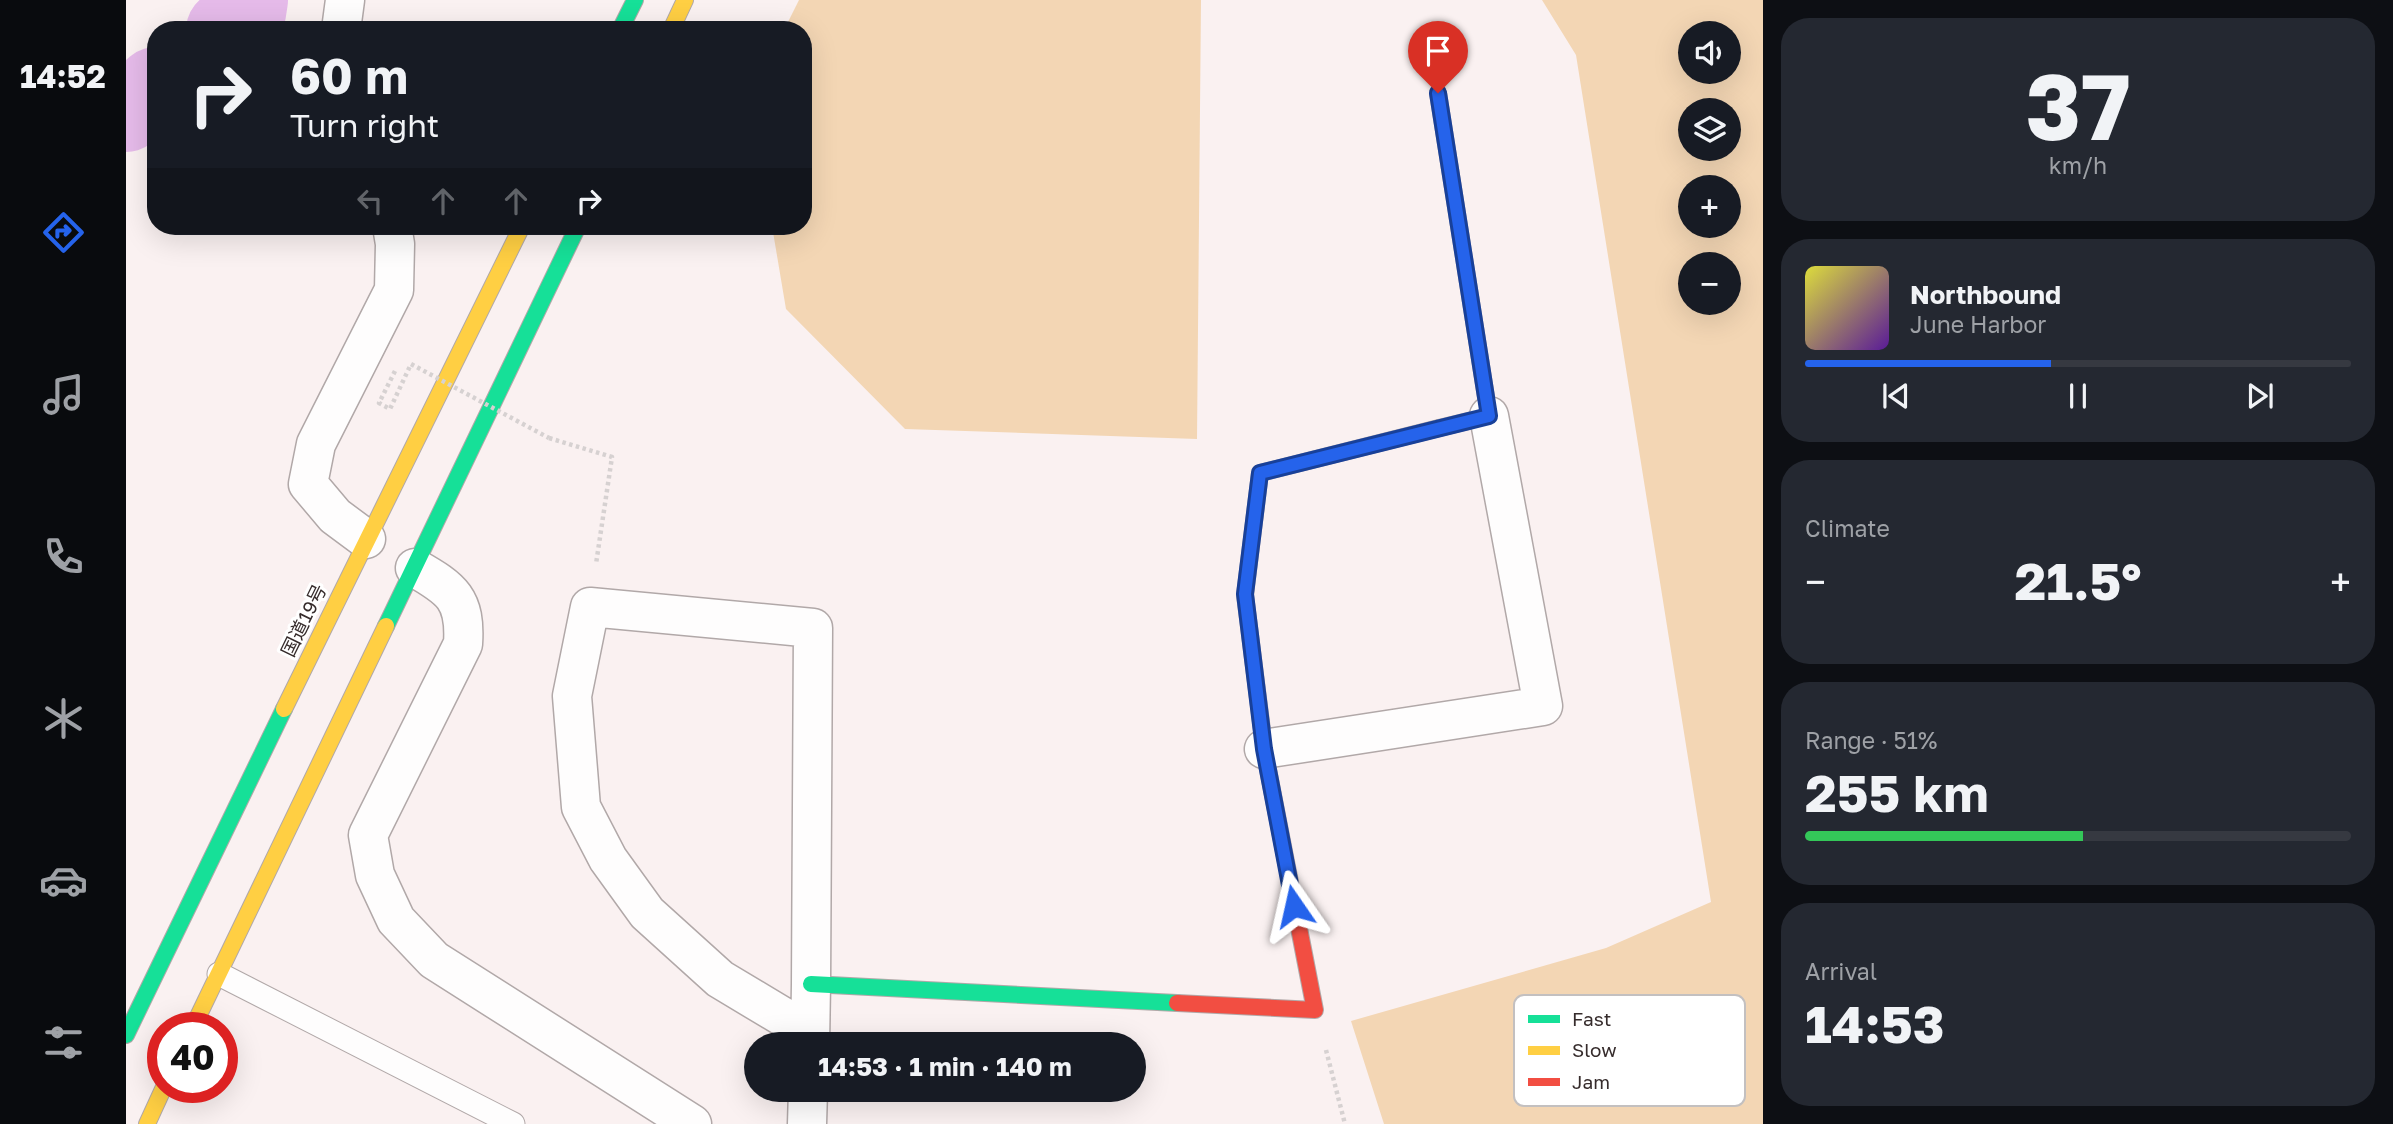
<!DOCTYPE html>
<html lang="en">
<head>
<meta charset="utf-8">
<style>
  :root { --surface:#171b24; --page:#242831; --text:#f1f3f6; --muted:#9ea1a6; --line:#363941; --accent:#2563eb }
  body { margin:0; font-family:"Golos Text","Noto Sans JP",sans-serif; background:var(--page); color:var(--text); height:100vh; display:flex; flex-direction:column; font-size:26px; white-space:nowrap }
  * { box-sizing:border-box; margin:0 }
  p { font-size:23px; color:var(--muted) }
  .icon { flex:none; width:38px; height:38px; fill:none; stroke:currentColor; stroke-width:2; stroke-linecap:round; stroke-linejoin:round }
  .map { position:relative; flex:1; overflow:hidden }
  .side { display:flex; flex-direction:column; gap:18px; padding:18px; background:#0d0f14; width:630px }
  .side>* { flex:none }
  .banner { position:absolute; left:21px; top:21px; width:665px; height:214px; border-radius:28px; box-shadow:0 7px 28px #0002; background:#171b24; color:var(--text); overflow:hidden }
  .tools { position:absolute; left:1552px; top:21px; display:grid; gap:14px }
  .tools a { display:grid; place-items:center; width:63px; height:63px; border-radius:50%; background:var(--surface); box-shadow:0 7px 28px #0002; font-size:35px }
  .speed { position:absolute; left:21px; top:1012px; display:flex; gap:14px; font-size:35px; font-weight:700; text-align:center }
  .speed>* { display:grid; place-content:center; width:91px; height:91px; border-radius:50%; background:var(--surface); box-shadow:0 7px 28px #0002; line-height:1 }
  .speed .limit { border:10px solid #d22; background:#fff; color:#111 }
  .pin { position:absolute; display:grid; place-items:center; width:60px; height:60px; color:#fff; margin:-72px -30px; border-radius:50% 50% 50% 0; rotate:-45deg; box-shadow:0 0 7px #0007 }
  .pin .icon { rotate:45deg }
  .me { position:absolute; width:77px; margin:-38px; rotate:349deg; stroke-linejoin:round; filter:drop-shadow(0 0 5px #0008) }
  .turn { display:flex; align-items:center; gap:24px; height:147px; padding:0 28px; font-size:32px }
  .turn .icon { width:91px; height:91px; stroke-width:2.5 }
  .turn b { display:block; font-size:49px; line-height:60px }
  .lanes { display:flex; align-items:center; height:66px; padding:0 28px; background:#0003; justify-content:center; gap:35px; direction:ltr }
  .lanes .off { opacity:.35 }
  .big { font-size:52px; font-weight:700; line-height:1.1 }
  .side .tile { flex:1; display:flex; flex-direction:column; justify-content:center; gap:10px; min-width:0; padding:0 24px; border-radius:28px; background:var(--page) }
  .side .dial { align-items:center; gap:0 }
  .dial b { font-size:91px; line-height:1 }
  .song { display:flex; align-items:center; gap:21px }
  .cover { width:84px; height:84px; border-radius:10px; background:linear-gradient(135deg,hsl(60 70% 55%),hsl(270 70% 35%)) }
  .played { height:7px; border-radius:4px; background:linear-gradient(90deg,var(--accent) 45%,var(--line) 45%) }
  .keys { display:flex; justify-content:space-around; direction:ltr }
  .heat { display:flex; justify-content:space-between; align-items:center; font-size:38px; direction:ltr }
  .charge { height:10px; border-radius:5px; background:linear-gradient(90deg,#34c759 51%,var(--line) 0) }
  .trip { position:absolute; left:618px; top:1032px; width:402px; height:70px; border-radius:35px; background:var(--surface); box-shadow:0 7px 28px #0002; font-weight:700; line-height:70px; text-align:center }
  main { display:flex; flex:1; min-height:0 }
  .dock { display:flex; flex-direction:column; width:126px; justify-content:space-around; align-items:center; background:#090b0e; color:var(--muted) }
  .dock .icon { width:49px; height:49px }
  .dock .active { color:var(--accent) }
  .dock b { font-size:32px; color:var(--text) }
  .map>svg:first-child { display:block }
  .green { fill:#f3d6b4; fill-rule:evenodd }
  .lines { fill:none; stroke-linecap:round; stroke-linejoin:round }
  .river { stroke:#e5bae9; stroke-width:80 }
  .lane-casing { stroke:#b1a8a8; stroke-width:25 }
  .street-casing { stroke:#b1a8a8; stroke-width:41 }
  .fast-casing { stroke:#b1a8a8; stroke-width:18 }
  .slow-casing { stroke:#b1a8a8; stroke-width:18 }
  .jam-casing { stroke:#b1a8a8; stroke-width:18 }
  .path { stroke:#d6d1d1; stroke-width:4.5; stroke-dasharray:3.5 3.5; stroke-linecap:butt }
  .lane { stroke:#fefdfd; stroke-width:23 }
  .street { stroke:#fefdfd; stroke-width:38 }
  .fast { stroke:#16e098; stroke-width:16 }
  .slow { stroke:#ffcf43; stroke-width:16 }
  .jam { stroke:#f24e42; stroke-width:16 }
  .path-bridge { stroke:#d6d1d1; stroke-width:4.5; stroke-dasharray:3.5 3.5; stroke-linecap:butt }
  .route-casing { stroke:#184099; stroke-width:18 }
  .route { stroke:#2563eb; stroke-width:12 }
  .labels { text-anchor:middle; dominant-baseline:central; stroke-width:6; stroke-linejoin:round; paint-order:stroke }
  .street-label { font-size:19px; fill:#362c2c; stroke:#fff }
  .key { fill:#fff; stroke:#c3c0c0; stroke-width:2 }
  .key-label { font-size:19px; fill:#362c2c }
</style>
</head>
<body>
<main>
<nav class="dock">
<b>14:52</b>
<svg class="icon active" aria-label="directions" viewBox="0 0 24 24"><path d="M12 3l9 9-9 9-9-9zM9 14v-3h6M13 9l2 2-2 2"/></svg>
<svg class="icon" aria-label="music" viewBox="0 0 24 24"><path d="M9 18V5l10-2v13"/><circle cx="6" cy="18" r="3"/><circle cx="16" cy="16" r="3"/></svg>
<svg class="icon" aria-label="phone" viewBox="0 0 24 24"><path d="M5 4h4l2 5-3 2q2 4 5 5l2-3 5 2v4C11 20 4 13 5 4z"/></svg>
<svg class="icon" aria-label="climate" viewBox="0 0 24 24"><path d="M12 3v18M4 7l16 10M4 17L20 7"/></svg>
<svg class="icon" aria-label="car" viewBox="0 0 24 24"><path d="M5 17H2v-5l4-1 3-4h7l3 4 3 1v5h-3M9 17h6M6 11h13"/><circle cx="7" cy="17" r="2"/><circle cx="17" cy="17" r="2"/></svg>
<svg class="icon" aria-label="filters" viewBox="0 0 24 24"><path d="M4 7h16M4 17h16"/><circle cx="9" cy="7" r="2"/><circle cx="15" cy="17" r="2"/></svg>
</nav>
<div class="map">
<svg width="1637" height="1124" viewBox="0 0 1637 1124">
  <rect width="100%" height="100%" fill="#faf1f1"/>
  <!-- green -->
  <g class="green">
    <path d="M673 0H1075L1071 439 779 429 660 309 646 226H677V30H658Z"/>
    <path d="M1416 0H1637V1124H1258L1225 1021 1480 948 1585 902 1450 55ZM1564 33H1603V72H1564ZM1564 110H1603V149H1564ZM1564 187H1603V226H1564ZM1564 264H1603V303H1564Z"/>
  </g>
  <g class="lines">
    <!-- river -->
    <g class="river">
      <path d="M100 30 120 13 122 0"/>
      <path d="M0 112 30 87"/>
    </g>
    <!-- lane casing -->
    <g class="lane-casing">
      <path id="lane" d="M93 974 387 1124"/>
    </g>
    <!-- street casing -->
    <g class="street-casing">
      <g id="street">
        <path d="M215 30 219 0"/>
        <path d="M240 539 209 516 182 484 190 444 268 290 269 244 266 226"/>
        <path d="M289 568C326 589 340 599 337 644L242 835 249 875 270 920 308 960 566 1124"/>
        <path d="M1138 749 1417 706 1363 416"/>
        <path d="M684 1045 685 984 687 628 464 607 446 696 455 807 482 859 521 913 594 979 684 1033"/>
        <path d="M681 1124 682 1090"/>
      </g>
    </g>
    <!-- fast casing -->
    <g class="fast-casing">
      <g id="fast">
        <path d="M494 30 509 0"/>
        <path d="M1312 93 1363 416 1313 428"/>
        <path d="M260 626 452 226"/>
        <path d="M685 984 1051 1003"/>
        <path d="M0 1035 158 709"/>
      </g>
    </g>
    <!-- slow casing -->
    <g class="slow-casing">
      <g id="slow">
        <path d="M545 30 559 0"/>
        <path d="M158 709 396 226"/>
        <path d="M1139 754 1119 595 1134 473 1313 428"/>
        <path d="M67 1027 260 626"/>
        <path d="M21 1124 38 1087"/>
      </g>
    </g>
    <!-- jam casing -->
    <g class="jam-casing">
      <path id="jam" d="M1051 1003 1189 1010 1139 754"/>
    </g>
    <!-- path -->
    <g class="path">
      <path d="M423 438 486 457 470 564"/>
      <path d="M1200 1050 1219 1124"/>
    </g>
    <!-- lane -->
    <use href="#lane" class="lane"/>
    <!-- street -->
    <use href="#street" class="street"/>
    <!-- fast -->
    <use href="#fast" class="fast"/>
    <!-- slow -->
    <use href="#slow" class="slow"/>
    <!-- jam -->
    <use href="#jam" class="jam"/>
    <!-- path-bridge -->
    <path class="path-bridge" d="M269 371 253 403 264 409 285 364 423 438"/>
  </g>
  <g class="lines">
    <!-- route casing -->
    <g class="route-casing">
      <path id="route" d="M1168 906 1138 749 1119 594 1134 473 1363 416 1312 93"/>
    </g>
    <!-- route -->
    <use href="#route" class="route"/>
  </g>
  <g class="labels">
    <!-- street labels -->
    <g class="street-label">
      <text transform="translate(177 620) rotate(-64)">国道19号</text>
    </g>
  </g>
  <!-- legend -->
  <rect x="1388" y="995" width="231" height="111" rx="10" class="key"/>
  <rect x="1402" y="1015" width="32" height="8" fill="#16e098"/>
  <rect x="1402" y="1046" width="32" height="9" fill="#ffcf43"/>
  <rect x="1402" y="1078" width="32" height="8" fill="#f24e42"/>
  <g class="key-label">
    <text x="1446" y="1026">Fast</text>
    <text x="1446" y="1057">Slow</text>
    <text x="1446" y="1089">Jam</text>
  </g>
</svg>
<div class="tools">
<a><svg class="icon" aria-label="sound" viewBox="0 0 24 24"><path d="M4 9h4l5-4v14l-5-4H4zM17 9q2 3 0 6"/></svg></a>
<a><svg class="icon" aria-label="layers" viewBox="0 0 24 24"><path d="M12 4l9 5-9 5-9-5zM3 14l9 5 9-5"/></svg></a>
<a>+</a>
<a>−</a>
</div>
<div class="speed"><div class="limit">40</div></div>
<div class="pin" style="left:1312px;top:93px;background:#d93025"><svg class="icon" aria-label="arrive" viewBox="0 0 24 24"><path d="M6 21V4h12l-3 4 3 4H6"/></svg></div>
<svg class="me" style="left:1168px;top:906px" viewBox="-20 -20 40 40"><path d="M0-17L14 15 0 8-14 15z" fill="#2563eb" stroke="#fff" stroke-width="4"/></svg>
<div class="trip">14:53 · 1 min · 140 m</div>
<div class="banner">
<div class="turn"><svg class="icon" aria-label="right" viewBox="0 0 24 24"><path d="M7 20v-9h11M14 6l5 5-5 5"/></svg><div><b>60 m</b>Turn right</div></div>
<div class="lanes"><svg class="icon off" aria-label="left" viewBox="0 0 24 24"><path d="M17 20v-9H6M10 6l-5 5 5 5"/></svg><svg class="icon off" aria-label="ahead" viewBox="0 0 24 24"><path d="M12 20V5M6 11l6-6 6 6"/></svg><svg class="icon off" aria-label="ahead" viewBox="0 0 24 24"><path d="M12 20V5M6 11l6-6 6 6"/></svg><svg class="icon" aria-label="right" viewBox="0 0 24 24"><path d="M7 20v-9h11M14 6l5 5-5 5"/></svg></div>
</div>
</div>
<section class="side">
<div class="tile dial"><b>37</b><p>km/h</p></div>
<div class="tile">
<div class="song"><i class="cover"></i><div><b>Northbound</b><p>June Harbor</p></div></div>
<div class="played"></div>
<div class="keys"><svg class="icon" aria-label="previous" viewBox="0 0 24 24"><path d="M18 5L8 12l10 7zM5 5v14"/></svg><svg class="icon" aria-label="pause" viewBox="0 0 24 24"><path d="M8 5v14M16 5v14"/></svg><svg class="icon" aria-label="next" viewBox="0 0 24 24"><path d="M6 5l10 7-10 7zM19 5v14"/></svg></div>
</div>
<div class="tile"><p>Climate</p>
<div class="heat"><a>−</a><b class="big">21.5°</b><a>+</a></div>
</div>
<div class="tile"><p>Range · 51%</p><b class="big">255 km</b><div class="charge"></div></div>
<div class="tile"><p>Arrival</p><b class="big">14:53</b></div>
</section>
</main>
</body>
</html>
